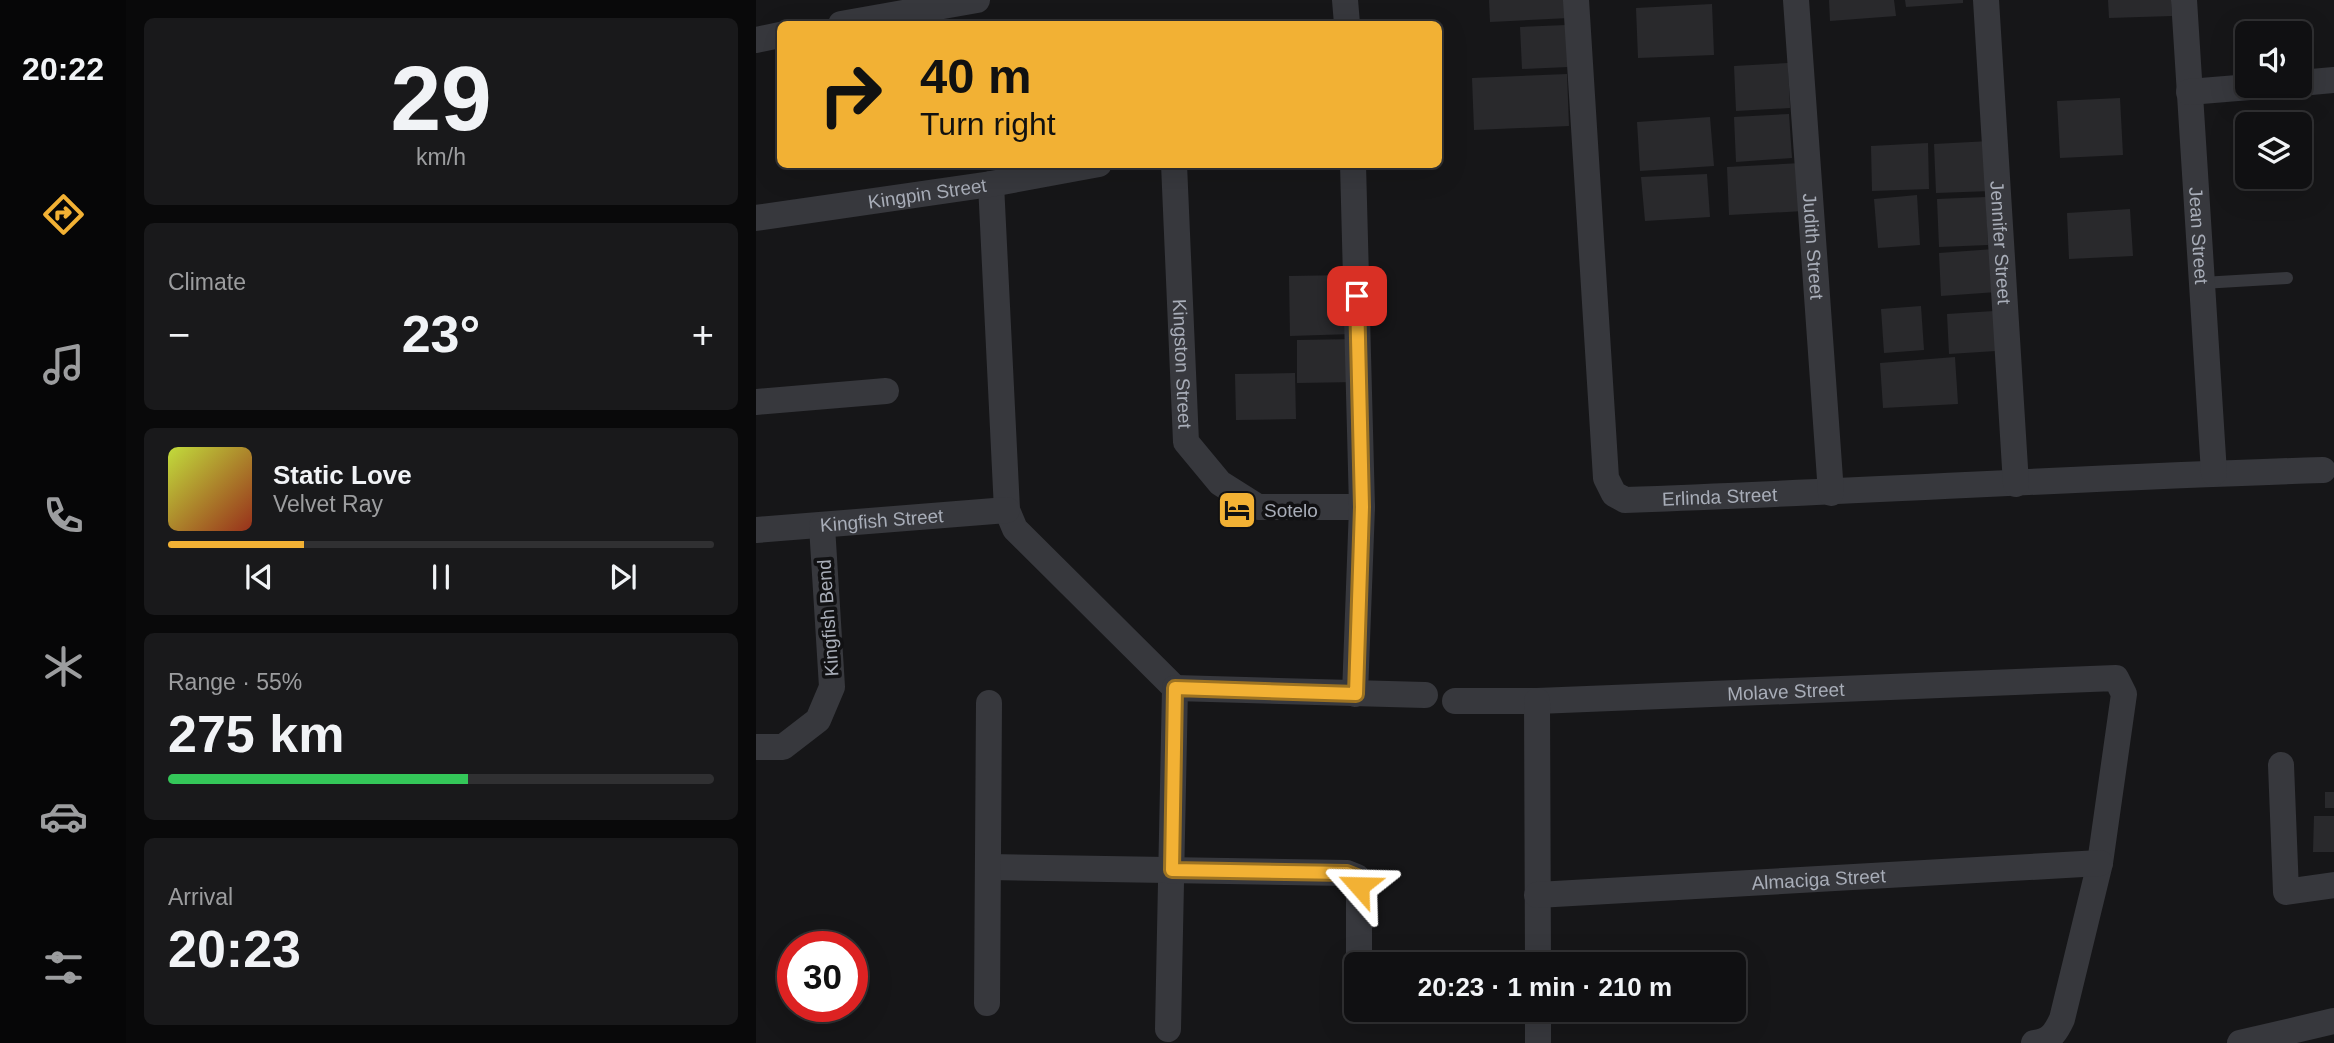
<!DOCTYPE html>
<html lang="en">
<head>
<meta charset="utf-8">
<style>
  :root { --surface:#101012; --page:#19191b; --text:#f1f3f6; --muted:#9c9d9f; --line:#303032; --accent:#f2b134 }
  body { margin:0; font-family:Arial,sans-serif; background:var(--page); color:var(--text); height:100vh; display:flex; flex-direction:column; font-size:26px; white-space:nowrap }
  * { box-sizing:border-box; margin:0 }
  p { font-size:23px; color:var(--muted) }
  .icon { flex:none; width:38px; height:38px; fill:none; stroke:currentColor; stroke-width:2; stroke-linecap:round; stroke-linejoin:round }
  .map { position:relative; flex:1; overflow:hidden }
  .side { display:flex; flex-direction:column; gap:18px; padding:18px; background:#09090a; width:630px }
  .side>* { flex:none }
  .top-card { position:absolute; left:21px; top:21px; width:665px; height:147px; border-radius:10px; box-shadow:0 7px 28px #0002,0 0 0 2px var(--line); background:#f2b134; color:#111; overflow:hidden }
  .buttons { position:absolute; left:1479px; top:21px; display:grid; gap:14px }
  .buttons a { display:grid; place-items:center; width:77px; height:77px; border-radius:10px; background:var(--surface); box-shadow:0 7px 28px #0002,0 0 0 2px var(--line); font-size:35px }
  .speed { position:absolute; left:21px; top:931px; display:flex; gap:14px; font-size:35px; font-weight:700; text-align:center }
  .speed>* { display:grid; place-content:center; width:91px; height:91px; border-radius:50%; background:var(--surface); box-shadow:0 7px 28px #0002,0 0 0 2px var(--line); line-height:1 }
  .speed .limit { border:10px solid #d22; background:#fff; color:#111 }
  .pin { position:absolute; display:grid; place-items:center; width:60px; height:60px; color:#fff; margin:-30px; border-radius:14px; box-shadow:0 4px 10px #0006 }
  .me { position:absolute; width:77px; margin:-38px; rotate:295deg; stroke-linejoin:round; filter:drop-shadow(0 0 5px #0008) }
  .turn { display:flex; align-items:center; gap:24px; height:147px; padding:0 28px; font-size:32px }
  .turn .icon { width:91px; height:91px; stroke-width:2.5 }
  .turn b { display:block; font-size:49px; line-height:60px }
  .big { font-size:52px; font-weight:800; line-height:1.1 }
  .side .card { flex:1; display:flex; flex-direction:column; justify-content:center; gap:10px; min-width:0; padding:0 24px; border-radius:10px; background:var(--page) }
  .side .dial { align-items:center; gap:0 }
  .dial b { font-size:91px; line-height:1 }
  .song { display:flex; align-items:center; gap:21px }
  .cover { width:84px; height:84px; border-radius:10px; background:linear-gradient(135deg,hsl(70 70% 55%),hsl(10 70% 35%)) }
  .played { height:7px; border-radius:4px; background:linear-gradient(90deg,var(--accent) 25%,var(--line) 25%) }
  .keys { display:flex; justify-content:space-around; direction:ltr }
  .heat { display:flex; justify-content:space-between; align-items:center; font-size:38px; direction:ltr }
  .charge { height:10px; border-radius:5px; background:linear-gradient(90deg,#34c759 55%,var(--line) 0) }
  .trip { position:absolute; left:588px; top:952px; width:402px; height:70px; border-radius:10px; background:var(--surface); box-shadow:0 7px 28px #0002,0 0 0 2px var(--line); font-weight:800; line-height:70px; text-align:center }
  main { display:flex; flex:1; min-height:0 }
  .tab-bar { display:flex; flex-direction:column; width:126px; justify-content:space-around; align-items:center; background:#060607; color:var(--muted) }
  .tab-bar .icon { width:49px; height:49px }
  .tab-bar .current { color:var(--accent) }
  .tab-bar b { font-size:32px; color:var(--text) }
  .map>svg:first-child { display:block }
  .building { fill:#29292c }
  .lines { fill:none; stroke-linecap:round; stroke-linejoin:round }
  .service { stroke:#37383d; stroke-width:12 }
  .minor { stroke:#37383d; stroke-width:26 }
  .route-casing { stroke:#9d7322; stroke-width:18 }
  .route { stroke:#f2b134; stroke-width:12 }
  .labels { text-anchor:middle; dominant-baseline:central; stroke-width:7; stroke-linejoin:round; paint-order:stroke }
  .street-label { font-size:19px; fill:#a8adb8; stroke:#111113 }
  .poi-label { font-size:19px; fill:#a8adb8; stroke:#111113; text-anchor:start }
</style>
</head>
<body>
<main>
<nav class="tab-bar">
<b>20:22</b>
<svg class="icon current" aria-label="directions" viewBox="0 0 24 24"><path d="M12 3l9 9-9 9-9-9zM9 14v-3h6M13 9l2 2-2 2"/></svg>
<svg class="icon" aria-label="music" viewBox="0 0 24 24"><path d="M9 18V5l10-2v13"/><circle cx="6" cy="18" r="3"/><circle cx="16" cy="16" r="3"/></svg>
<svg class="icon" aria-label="phone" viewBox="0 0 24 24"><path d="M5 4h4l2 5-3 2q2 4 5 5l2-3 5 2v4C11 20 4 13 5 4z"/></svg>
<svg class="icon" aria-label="climate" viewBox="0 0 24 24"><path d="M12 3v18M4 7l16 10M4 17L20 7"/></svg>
<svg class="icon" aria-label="car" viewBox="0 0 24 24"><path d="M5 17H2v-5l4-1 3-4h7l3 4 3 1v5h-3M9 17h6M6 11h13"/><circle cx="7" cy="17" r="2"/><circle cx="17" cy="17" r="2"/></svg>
<svg class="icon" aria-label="filters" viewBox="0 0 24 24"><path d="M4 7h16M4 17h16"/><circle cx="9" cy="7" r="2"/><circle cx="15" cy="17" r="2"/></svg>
</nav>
<section class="side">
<div class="card dial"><b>29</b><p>km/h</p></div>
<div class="card"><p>Climate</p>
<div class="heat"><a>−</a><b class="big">23°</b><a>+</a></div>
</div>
<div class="card">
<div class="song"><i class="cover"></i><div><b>Static Love</b><p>Velvet Ray</p></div></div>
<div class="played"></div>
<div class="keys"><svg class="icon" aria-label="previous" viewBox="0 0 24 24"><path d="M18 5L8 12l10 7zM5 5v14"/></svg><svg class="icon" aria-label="pause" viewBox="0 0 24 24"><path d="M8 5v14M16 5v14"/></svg><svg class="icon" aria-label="next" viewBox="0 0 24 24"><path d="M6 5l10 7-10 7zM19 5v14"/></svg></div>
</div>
<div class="card"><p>Range · 55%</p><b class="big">275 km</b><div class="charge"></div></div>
<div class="card"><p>Arrival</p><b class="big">20:23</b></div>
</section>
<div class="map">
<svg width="1578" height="1043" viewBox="0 0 1578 1043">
  <rect width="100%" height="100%" fill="#161618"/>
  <!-- building -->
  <g class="building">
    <path d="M733 0H812L813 18 734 22Z"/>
    <path d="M1073 0H1138L1140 16 1074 21Z"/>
    <path d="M1149 0H1207V3L1150 7Z"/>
    <path d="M1352 0H1415L1416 16 1353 18Z"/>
    <path d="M956 4 958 55 882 58 880 8Z"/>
    <path d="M810 25 812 67 766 69 764 27Z"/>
    <path d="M1032 63 1034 108 980 111 978 66Z"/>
    <path d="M811 74 813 126 718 130 716 78Z"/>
    <path d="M1364 98 1367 155 1304 158 1301 101Z"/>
    <path d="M1033 114 1036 158 980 162 978 117Z"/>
    <path d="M954 117 958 166 884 171 881 122Z"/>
    <path d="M1234 141 1236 191 1180 193 1178 144Z"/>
    <path d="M1172 143 1173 189 1116 191 1115 146Z"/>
    <path d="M1045 163 1048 211 973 215 971 167Z"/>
    <path d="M951 174 954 217 889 221 885 177Z"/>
    <path d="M1161 195 1164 245 1122 248 1118 199Z"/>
    <path d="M1230 197 1232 245 1183 247 1181 199Z"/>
    <path d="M1374 209 1377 256 1313 259 1311 213Z"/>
    <path d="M1238 249 1241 292 1185 296 1183 253Z"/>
    <path d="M594 275 596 334 534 336 533 276Z"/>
    <path d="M1165 306 1168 350 1128 353 1125 309Z"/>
    <path d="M1238 311 1240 351 1193 354 1191 314Z"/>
    <path d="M600 339 602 382 541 383V340Z"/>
    <path d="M1199 357 1202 404 1127 408 1124 363Z"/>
    <path d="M539 373 540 419 480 420 479 374Z"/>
    <rect x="1569" y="792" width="9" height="16"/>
    <path d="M1558 816H1578V852H1557Z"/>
  </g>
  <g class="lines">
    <!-- service -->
    <path class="service" d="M1446 283 1531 278"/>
    <!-- minor -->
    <g class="minor">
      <path d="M589 0 591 24"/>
      <path id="s1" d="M820 0 850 478 858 494 869 500C1101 492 1334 477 1567 470"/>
      <path id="s2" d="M1040 0 1075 493"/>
      <path id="s3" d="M1230 0 1260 484"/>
      <path id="s4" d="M1428 0 1458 473"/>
      <path d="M85 24 221 0"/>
      <path d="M0 40 24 35"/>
      <path d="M1544 83 1578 80"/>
      <path d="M1433 92 1506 86"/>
      <path id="s5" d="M418 164 430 442 464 483 502 507H606"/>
      <path d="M597 164 606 507 599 694"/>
      <path d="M235 184 251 510 259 529 419 688 412 1029"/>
      <path id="s6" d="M0 218 235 184 343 164"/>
      <path d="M0 402 130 391"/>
      <path id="s7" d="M0 530 251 510"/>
      <path d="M419 688 669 695"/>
      <path id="s8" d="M699 701H781L1360 678 1368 694 1344 863 1306 1019C1300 1032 1294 1042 1278 1043"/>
      <path d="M781 701 782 964"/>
      <path d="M0 747H27L62 720 76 687 66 526"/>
      <path d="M1525 765 1530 892 1578 885"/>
      <path d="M233 867 591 873 601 877 603 886V964"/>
      <path id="s9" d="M781 895 1344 863"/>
      <path d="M231 1003 233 703"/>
      <path d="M782 1010V1043"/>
      <path d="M1484 1043 1578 1021"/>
    </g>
  </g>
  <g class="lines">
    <!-- route casing -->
    <g class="route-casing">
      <path id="route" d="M601 296 606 507 600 694 419 688 416 870 591 873 601 877 603 886"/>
    </g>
    <!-- route -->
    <use href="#route" class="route"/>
  </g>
  <!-- icons -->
  <defs>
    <g id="hotel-square" transform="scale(2.0125)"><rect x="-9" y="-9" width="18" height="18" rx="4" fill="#f2b134" stroke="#111113"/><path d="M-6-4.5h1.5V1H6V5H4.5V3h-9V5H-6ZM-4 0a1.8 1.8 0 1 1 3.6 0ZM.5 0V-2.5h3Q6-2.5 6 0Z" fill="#111"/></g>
  </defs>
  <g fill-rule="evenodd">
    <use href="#hotel-square" x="481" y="510"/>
  </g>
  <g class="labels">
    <!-- street labels -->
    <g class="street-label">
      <text stroke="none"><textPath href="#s6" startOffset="173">Kingpin Street</textPath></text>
      <text stroke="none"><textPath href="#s4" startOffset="236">Jean Street</textPath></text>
      <text stroke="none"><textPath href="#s3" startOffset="243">Jennifer Street</textPath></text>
      <text stroke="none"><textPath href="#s2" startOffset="247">Judith Street</textPath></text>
      <text stroke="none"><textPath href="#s5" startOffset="200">Kingston Street</textPath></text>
      <text stroke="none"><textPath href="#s1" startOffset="604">Erlinda Street</textPath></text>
      <text stroke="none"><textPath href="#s7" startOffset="126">Kingfish Street</textPath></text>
      <text transform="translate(72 618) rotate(-94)">Kingfish Bend</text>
      <text stroke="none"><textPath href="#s8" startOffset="331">Molave Street</textPath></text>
      <text stroke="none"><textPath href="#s9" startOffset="282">Almaciga Street</textPath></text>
    </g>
    <!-- poi labels -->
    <g class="poi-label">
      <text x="508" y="510">Sotelo</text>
    </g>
  </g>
</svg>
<div class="buttons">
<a><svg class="icon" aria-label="sound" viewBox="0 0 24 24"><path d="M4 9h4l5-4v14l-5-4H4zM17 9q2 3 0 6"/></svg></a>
<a><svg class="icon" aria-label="layers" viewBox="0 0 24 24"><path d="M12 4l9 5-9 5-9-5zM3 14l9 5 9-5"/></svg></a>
</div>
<div class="speed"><div class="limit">30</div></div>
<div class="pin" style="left:601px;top:296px;background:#d93025"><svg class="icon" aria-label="arrive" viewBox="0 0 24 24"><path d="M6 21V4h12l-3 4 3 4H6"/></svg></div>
<svg class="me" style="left:603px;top:886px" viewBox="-20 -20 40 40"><path d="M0-17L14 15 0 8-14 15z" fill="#f2b134" stroke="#fff" stroke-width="4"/></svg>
<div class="trip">20:23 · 1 min · 210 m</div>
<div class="top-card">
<div class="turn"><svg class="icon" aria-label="right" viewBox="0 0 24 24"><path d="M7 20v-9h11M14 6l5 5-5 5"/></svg><div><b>40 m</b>Turn right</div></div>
</div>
</div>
</main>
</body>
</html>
